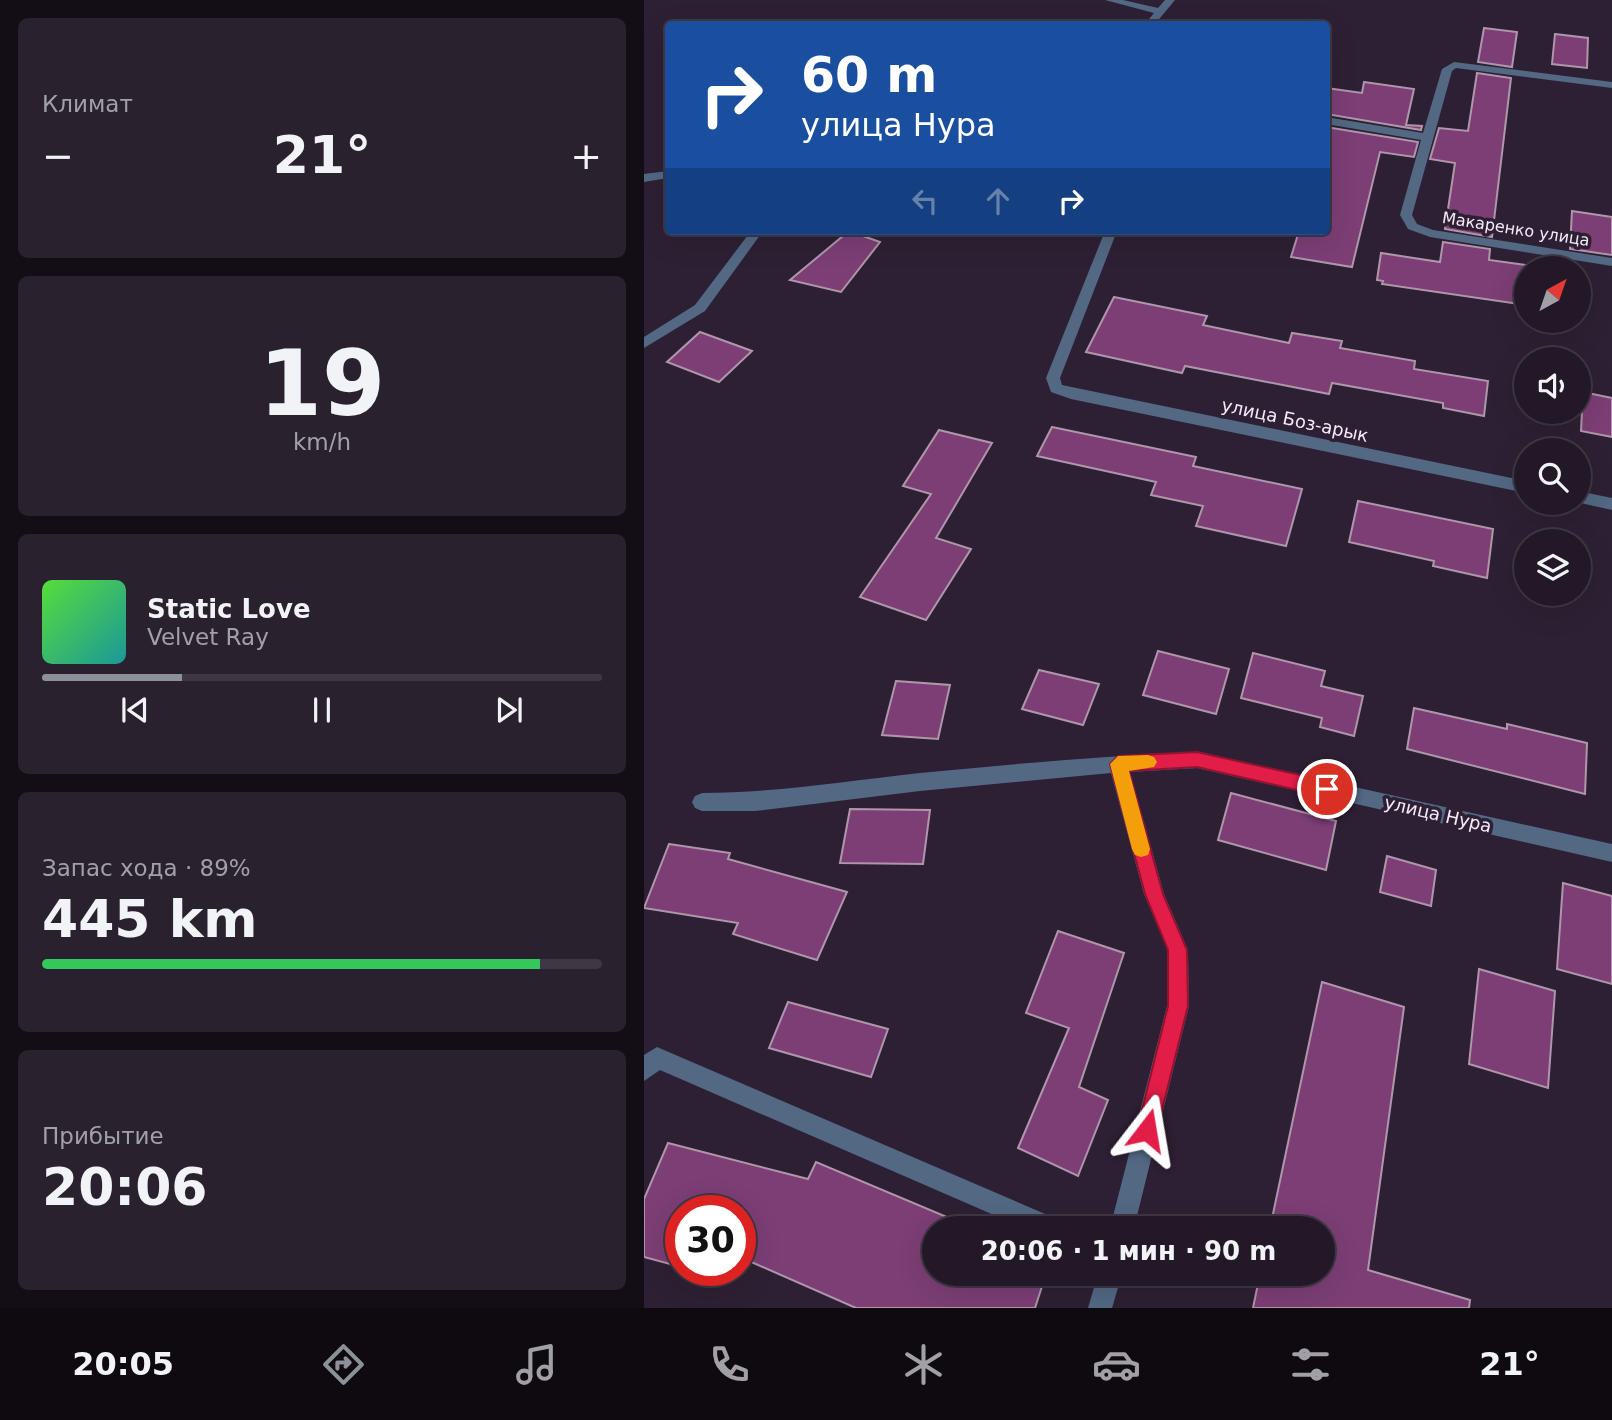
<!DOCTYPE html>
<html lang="ru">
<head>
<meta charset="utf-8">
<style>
  :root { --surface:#221827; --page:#2a212f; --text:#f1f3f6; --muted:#a2a0a7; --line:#3f3744; --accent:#8c9099 }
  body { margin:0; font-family:"DejaVu Sans",sans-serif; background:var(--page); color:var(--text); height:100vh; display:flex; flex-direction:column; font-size:26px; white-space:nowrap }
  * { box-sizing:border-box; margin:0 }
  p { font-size:23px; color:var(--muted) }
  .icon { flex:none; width:38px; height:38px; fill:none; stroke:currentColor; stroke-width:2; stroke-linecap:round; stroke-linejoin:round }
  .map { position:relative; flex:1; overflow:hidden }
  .sheet { display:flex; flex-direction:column; gap:18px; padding:18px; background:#130d15; width:644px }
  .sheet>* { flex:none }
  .top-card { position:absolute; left:21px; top:21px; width:665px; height:214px; border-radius:7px; box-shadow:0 7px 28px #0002,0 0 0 2px var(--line); background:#1a4fa0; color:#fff; overflow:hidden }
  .needle { width:46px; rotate:40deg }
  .fabs { position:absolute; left:870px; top:256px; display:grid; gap:14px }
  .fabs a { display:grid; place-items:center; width:77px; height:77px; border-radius:50%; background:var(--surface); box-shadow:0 7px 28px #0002,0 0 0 2px var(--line); font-size:35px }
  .speed { position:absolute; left:21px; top:1195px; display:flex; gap:14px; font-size:35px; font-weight:700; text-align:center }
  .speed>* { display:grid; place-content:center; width:91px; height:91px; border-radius:50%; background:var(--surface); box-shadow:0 7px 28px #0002,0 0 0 2px var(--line); line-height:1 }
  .speed .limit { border:10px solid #d22; background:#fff; color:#111 }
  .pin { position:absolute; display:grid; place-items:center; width:60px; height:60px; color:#fff; margin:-30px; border:4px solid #fff; border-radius:50%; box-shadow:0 2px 7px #0007 }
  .me { position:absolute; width:77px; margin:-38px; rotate:14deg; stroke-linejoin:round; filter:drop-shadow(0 0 5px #0008) }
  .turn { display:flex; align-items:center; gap:24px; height:147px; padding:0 21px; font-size:32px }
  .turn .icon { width:91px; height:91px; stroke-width:2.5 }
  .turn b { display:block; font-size:49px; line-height:60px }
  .lanes { display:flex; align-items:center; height:66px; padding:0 21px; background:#0003; justify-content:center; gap:35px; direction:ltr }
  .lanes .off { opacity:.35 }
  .big { font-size:52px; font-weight:600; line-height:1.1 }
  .sheet .widget { flex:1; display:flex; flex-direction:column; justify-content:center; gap:10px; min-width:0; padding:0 24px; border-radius:10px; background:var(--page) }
  .sheet .dial { align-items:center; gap:0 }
  .dial b { font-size:91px; line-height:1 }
  .song { display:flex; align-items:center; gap:21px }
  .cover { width:84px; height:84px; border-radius:10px; background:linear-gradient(135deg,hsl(110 70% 55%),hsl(180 70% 35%)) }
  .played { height:7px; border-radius:4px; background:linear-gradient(90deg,var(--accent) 25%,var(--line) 25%) }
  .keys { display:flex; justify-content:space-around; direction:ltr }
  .heat { display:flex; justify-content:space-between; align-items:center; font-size:38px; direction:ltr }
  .charge { height:10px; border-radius:5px; background:linear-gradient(90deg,#34c759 89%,var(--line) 0) }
  .trip { position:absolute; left:278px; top:1216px; width:413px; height:70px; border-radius:35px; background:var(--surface); box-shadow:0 7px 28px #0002,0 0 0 2px var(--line); font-weight:600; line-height:70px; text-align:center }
  .menu { display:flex; height:112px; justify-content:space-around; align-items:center; background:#0e0a10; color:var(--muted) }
  .menu .icon { width:49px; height:49px }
  .menu .active { color:var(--accent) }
  .menu b { font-size:32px; color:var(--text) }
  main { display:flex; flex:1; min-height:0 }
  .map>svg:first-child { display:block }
  .building { fill:#7c3e75; stroke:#af96aa; stroke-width:2 }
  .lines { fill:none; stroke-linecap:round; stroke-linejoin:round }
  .minor { fill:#526883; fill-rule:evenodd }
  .route { fill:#e11d48; stroke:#92132f; stroke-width:2 }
  .slow { fill:#f59e0b }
  .labels { text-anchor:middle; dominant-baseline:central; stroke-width:7; stroke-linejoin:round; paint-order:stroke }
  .far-street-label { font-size:16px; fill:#f3ebf8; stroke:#2e2034 }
  .street-label { font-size:18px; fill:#f3ebf8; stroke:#2e2034 }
</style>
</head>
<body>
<main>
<section class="sheet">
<div class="widget"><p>Климат</p>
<div class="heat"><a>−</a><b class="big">21°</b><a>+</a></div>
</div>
<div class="widget dial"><b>19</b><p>km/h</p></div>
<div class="widget">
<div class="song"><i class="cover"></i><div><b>Static Love</b><p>Velvet Ray</p></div></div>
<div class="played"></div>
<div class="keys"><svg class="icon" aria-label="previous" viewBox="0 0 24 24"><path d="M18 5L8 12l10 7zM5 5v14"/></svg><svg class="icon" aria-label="pause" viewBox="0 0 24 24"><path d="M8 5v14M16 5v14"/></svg><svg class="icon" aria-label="next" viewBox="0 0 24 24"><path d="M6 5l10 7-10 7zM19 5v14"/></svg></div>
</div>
<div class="widget"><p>Запас хода · 89%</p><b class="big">445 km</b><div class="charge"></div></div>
<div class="widget"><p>Прибытие</p><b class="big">20:06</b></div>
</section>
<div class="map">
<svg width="968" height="1308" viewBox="0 0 968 1308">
  <rect width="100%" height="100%" fill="#2e2034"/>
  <!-- building -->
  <g class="building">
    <path d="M840 28 873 32 868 67 834 62Z"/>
    <path d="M911 34 944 38 943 68 908 64Z"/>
    <path d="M833 73 867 78 848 237 801 229 811 163 786 159 795 128 824 131Z"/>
    <path d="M720 82 770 89 762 125 778 126 777 130 682 114V88L718 93Z"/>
    <path d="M682 127 774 142 770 157 736 152 708 267 647 257 655 231H682Z"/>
    <path d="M928 211 968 217V255L926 249Z"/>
    <path d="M205 231 236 242 197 292 146 280Z"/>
    <path d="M799 242 846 249 845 260 882 265V305L738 284 739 281 733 280 737 253 796 262Z"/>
    <path d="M470 297 563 316 559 325 645 343 648 333 698 341 696 348 771 361 770 369 844 381 840 416 799 408V403L688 383 685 394 541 366 538 373 442 352Z"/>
    <path d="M56 332 108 351 75 382 23 362Z"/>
    <path d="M939 392 968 398V437L937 431Z"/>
    <path d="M408 427 552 457 549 466 658 489 642 546 552 526 559 506 507 495 512 482 393 456Z"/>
    <path d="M295 430 348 443 292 538 327 549 282 620 216 597 287 494 259 486Z"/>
    <path d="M714 501 849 529 843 578 789 566 790 561 705 542Z"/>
    <path d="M514 651 585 669 572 714 499 695Z"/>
    <path d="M609 653 681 671 677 686 719 696 710 736 676 727 678 718 597 698Z"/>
    <path d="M395 670 455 684 439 725 378 709Z"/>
    <path d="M252 681 306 685 294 739 238 735Z"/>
    <path d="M770 708 863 729V724L943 743 941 794 763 749Z"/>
    <path d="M587 793 692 821 682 870 574 840Z"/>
    <path d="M206 809 286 810 279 864 196 863Z"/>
    <path d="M25 844 86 853 84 859 203 892 173 960 89 934 94 923 0 908Z"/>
    <path d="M743 856 792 870 787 906 736 892Z"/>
    <path d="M919 883 968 896V984L913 969Z"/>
    <path d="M414 931 480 953 435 1087 464 1100 434 1176 374 1148 425 1028 382 1013Z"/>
    <path d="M835 969 911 991 904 1088 825 1064Z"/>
    <path d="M678 982 760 1007 724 1270 826 1300 825 1308H609L616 1274H679V1228H626Z"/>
    <path d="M144 1002 244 1029 227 1077 125 1048Z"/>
    <path d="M24 1143 164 1179 172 1162 310 1220 307 1228H290L289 1274H402L391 1308H212L96 1257V1211H37V1267L0 1257V1199Z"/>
  </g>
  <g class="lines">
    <!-- minor -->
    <g class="minor">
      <path d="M461 0H479L514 8 521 0H531L511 24H501L510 13Z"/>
      <path d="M810 62 968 82V88L812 68 808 71 768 215 773 224 789 230 968 258V266L786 237 764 229 756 215 777 140 682 124V117L779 133 798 69Z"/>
      <path d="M24 171V178L0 182V174Z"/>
      <path d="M107 231H119L61 311 0 348V337L51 305Z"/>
      <path d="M461 231H473L416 378 418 385 882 481V493L427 399 407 392 402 378Z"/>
      <path d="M934 491 968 498V510L932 502H934Z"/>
      <path d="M553 752 968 844V862L553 768 486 772 520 894 544 950 545 1006 490 1228H466L523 1006 524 950 500 894 467 773 276 791 111 811H58L51 808 48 802 51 796 58 793C131 793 203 781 276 773 368 764 461 756 553 752Z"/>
      <path d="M13 1047 415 1220 419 1228H380L16 1070 0 1081V1055Z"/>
      <path d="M454 1274H478L468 1308H444Z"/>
    </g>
  </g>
  <!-- route -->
  <path class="route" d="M553 752 683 781 692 789 683 797 553 767 485 771 519 894 543 950 544 1006 513 1130 510 1137 503 1140 496 1137 493 1130 524 1006V950L501 894 466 764 474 756Z"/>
  <!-- slow -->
  <path class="slow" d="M504 755 510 757 513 762 510 767 485 771 506 849 504 855 497 857 491 855 488 849 466 764 474 756Z"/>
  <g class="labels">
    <!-- far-street labels -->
    <g class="far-street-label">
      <text transform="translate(872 229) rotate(9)">Макаренко улица</text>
    </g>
    <!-- street labels -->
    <g class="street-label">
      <text transform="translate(651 420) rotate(12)">улица Боз-арык</text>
      <text transform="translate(794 814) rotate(13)">улица Нура</text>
    </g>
  </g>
</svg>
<div class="fabs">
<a><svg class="needle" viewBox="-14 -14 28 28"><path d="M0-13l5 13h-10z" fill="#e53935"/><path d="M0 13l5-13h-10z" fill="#a2a0a7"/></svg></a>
<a><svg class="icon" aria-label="sound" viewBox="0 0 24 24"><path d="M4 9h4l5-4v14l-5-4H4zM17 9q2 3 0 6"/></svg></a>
<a><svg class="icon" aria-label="search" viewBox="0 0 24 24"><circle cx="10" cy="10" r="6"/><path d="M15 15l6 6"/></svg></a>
<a><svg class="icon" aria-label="layers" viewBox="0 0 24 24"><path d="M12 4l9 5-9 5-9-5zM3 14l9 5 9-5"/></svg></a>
</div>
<div class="speed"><div class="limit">30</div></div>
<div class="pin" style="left:683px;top:789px;background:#d93025"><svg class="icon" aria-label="arrive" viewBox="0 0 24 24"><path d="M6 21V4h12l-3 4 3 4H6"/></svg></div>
<svg class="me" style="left:503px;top:1130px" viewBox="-20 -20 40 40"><path d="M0-17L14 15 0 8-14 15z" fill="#e11d48" stroke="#fff" stroke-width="4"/></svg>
<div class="trip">20:06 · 1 мин · 90 m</div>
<div class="top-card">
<div class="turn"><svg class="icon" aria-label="right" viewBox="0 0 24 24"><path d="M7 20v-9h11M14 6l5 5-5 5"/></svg><div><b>60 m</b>улица Нура</div></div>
<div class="lanes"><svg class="icon off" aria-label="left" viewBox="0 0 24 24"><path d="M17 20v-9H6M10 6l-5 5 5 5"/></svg><svg class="icon off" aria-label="ahead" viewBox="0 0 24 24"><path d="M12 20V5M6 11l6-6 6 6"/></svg><svg class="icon" aria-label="right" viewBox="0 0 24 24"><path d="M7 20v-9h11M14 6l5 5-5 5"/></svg></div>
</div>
</div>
</main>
<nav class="menu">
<b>20:05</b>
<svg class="icon active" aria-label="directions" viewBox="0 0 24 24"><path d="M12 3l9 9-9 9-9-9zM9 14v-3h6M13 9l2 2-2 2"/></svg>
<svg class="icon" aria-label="music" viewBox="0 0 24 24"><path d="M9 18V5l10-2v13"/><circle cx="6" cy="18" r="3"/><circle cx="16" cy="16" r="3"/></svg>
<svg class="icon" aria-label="phone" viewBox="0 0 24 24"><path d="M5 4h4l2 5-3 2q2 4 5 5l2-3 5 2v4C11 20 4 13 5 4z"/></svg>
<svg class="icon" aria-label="climate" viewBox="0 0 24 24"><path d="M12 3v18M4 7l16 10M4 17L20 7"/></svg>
<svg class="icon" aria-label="car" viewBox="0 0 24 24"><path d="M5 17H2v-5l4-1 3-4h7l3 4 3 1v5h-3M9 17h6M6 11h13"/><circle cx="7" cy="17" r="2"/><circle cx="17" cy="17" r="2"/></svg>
<svg class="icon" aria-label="filters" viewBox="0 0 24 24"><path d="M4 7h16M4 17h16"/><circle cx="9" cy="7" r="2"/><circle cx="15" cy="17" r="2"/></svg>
<b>21°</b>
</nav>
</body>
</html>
